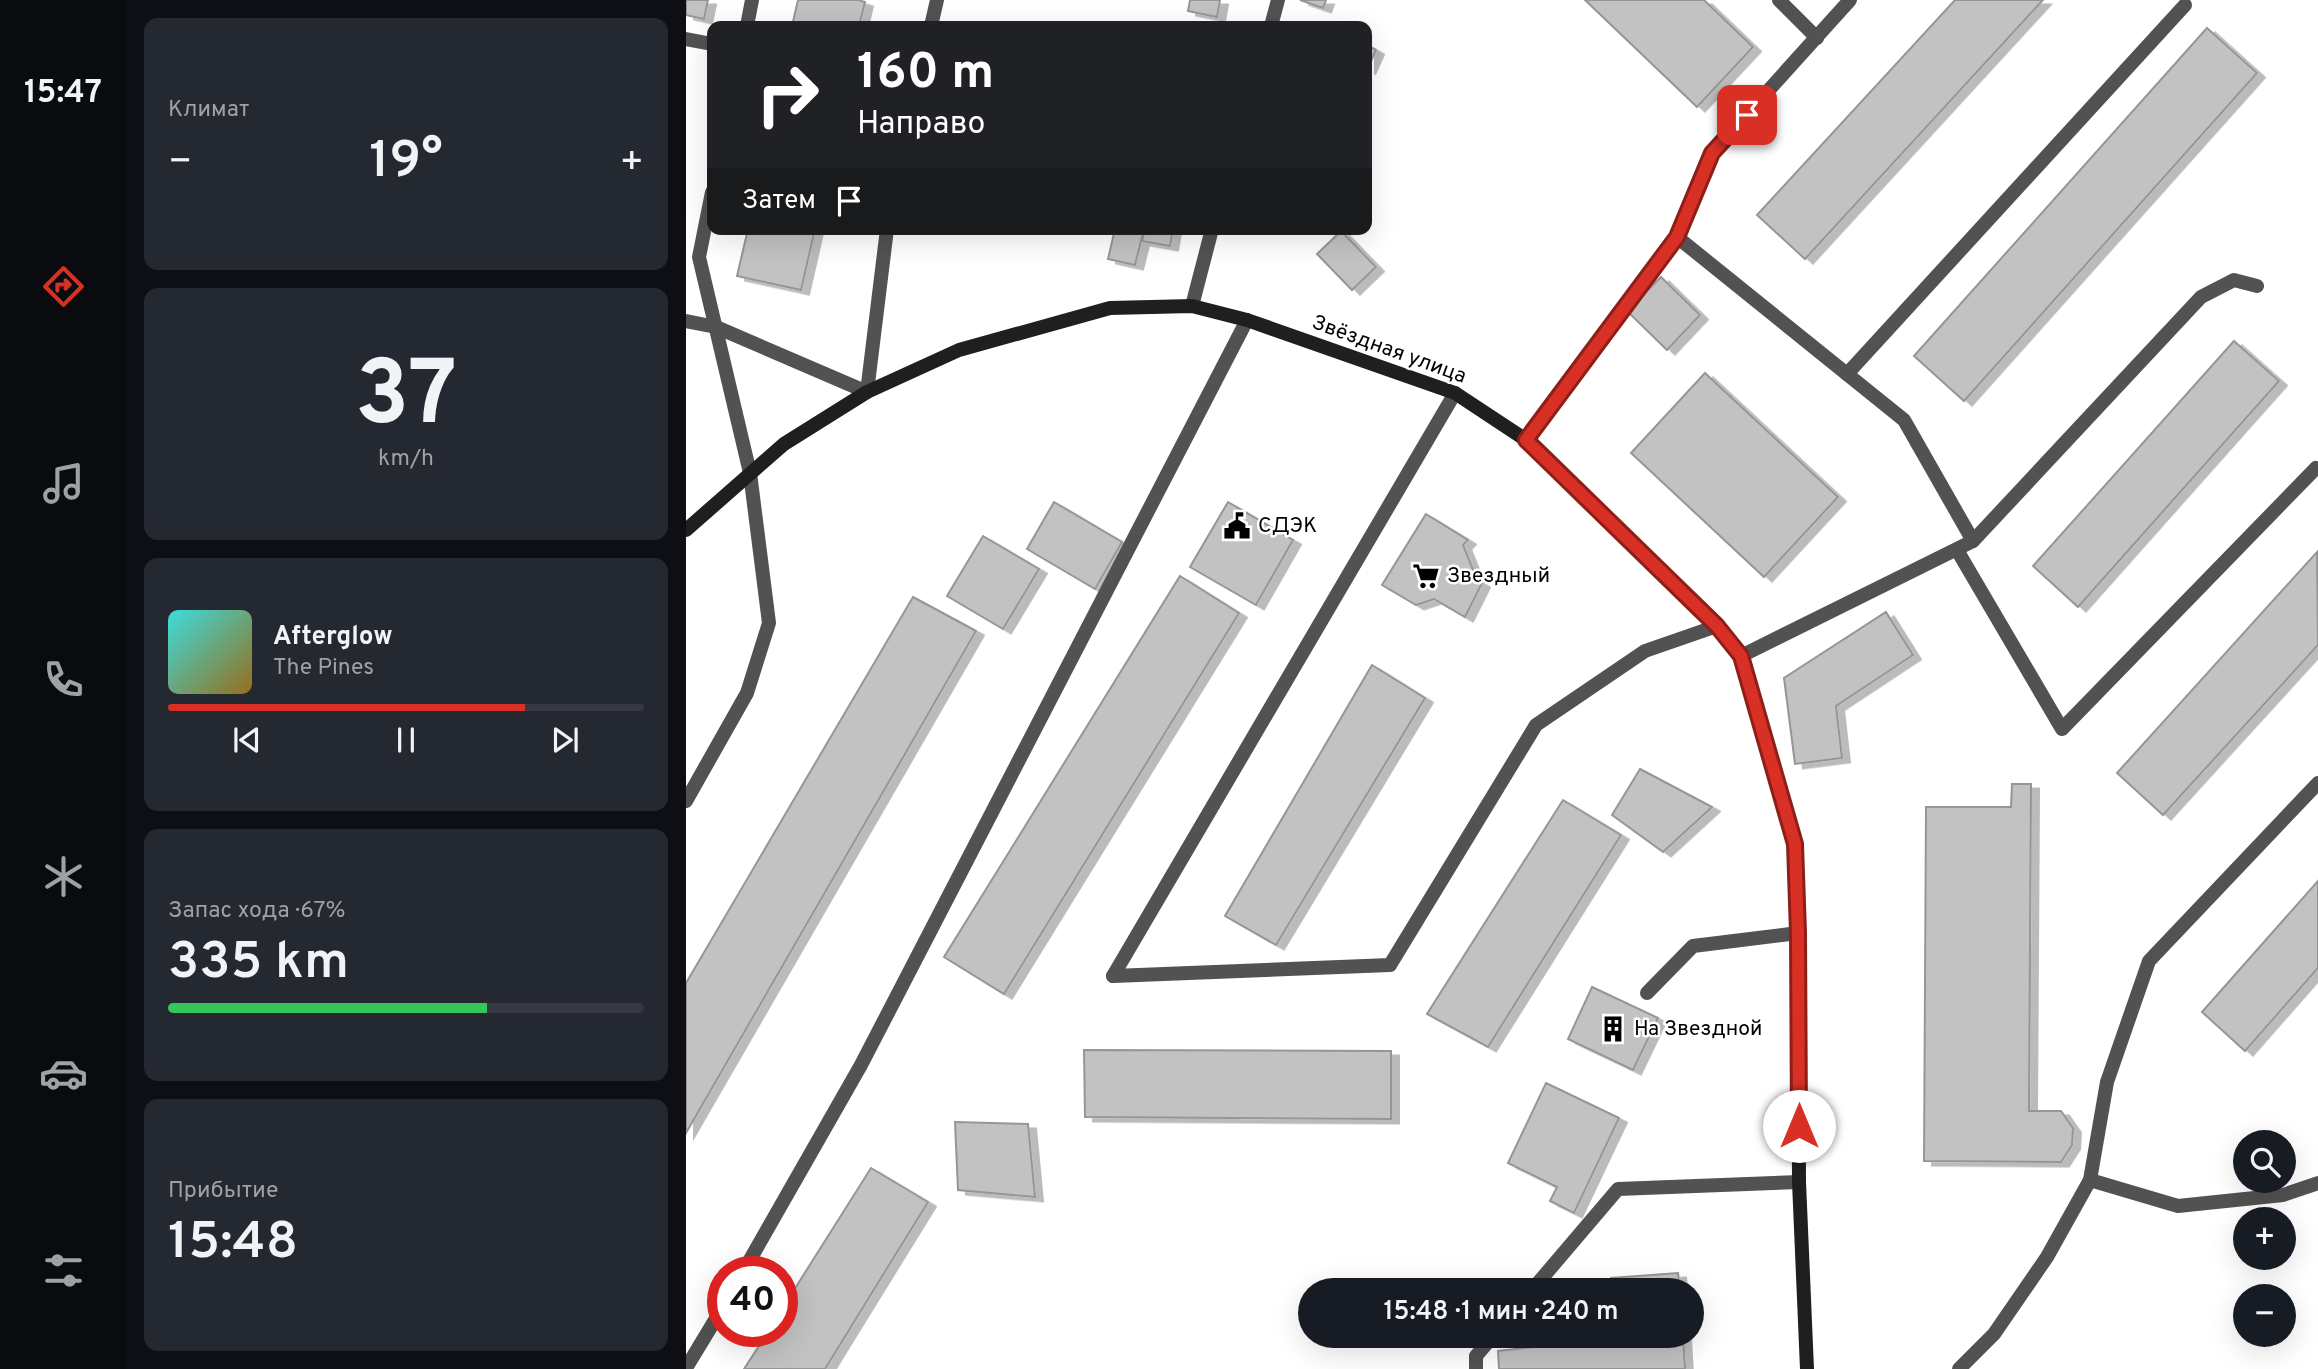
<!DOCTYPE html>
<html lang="ru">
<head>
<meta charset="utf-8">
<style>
  :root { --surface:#171b24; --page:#242831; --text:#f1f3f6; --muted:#9ea1a6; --line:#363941; --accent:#d93025 }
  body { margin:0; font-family:Overpass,sans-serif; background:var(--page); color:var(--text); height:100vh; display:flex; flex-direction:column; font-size:26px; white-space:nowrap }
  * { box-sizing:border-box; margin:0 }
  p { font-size:23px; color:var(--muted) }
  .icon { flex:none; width:38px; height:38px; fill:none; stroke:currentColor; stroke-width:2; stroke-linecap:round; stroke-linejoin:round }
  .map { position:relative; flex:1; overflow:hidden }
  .side { display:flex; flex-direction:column; gap:18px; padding:18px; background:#0d0f14; width:560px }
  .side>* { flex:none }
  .hud { position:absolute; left:21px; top:21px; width:665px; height:214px; border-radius:14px; box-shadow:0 7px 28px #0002; background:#202124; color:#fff; overflow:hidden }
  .tools { position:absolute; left:1547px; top:1130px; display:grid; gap:14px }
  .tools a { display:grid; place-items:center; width:63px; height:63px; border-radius:50%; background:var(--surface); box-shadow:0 7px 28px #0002; font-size:35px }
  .speed { position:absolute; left:21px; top:1256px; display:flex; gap:14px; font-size:35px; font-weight:700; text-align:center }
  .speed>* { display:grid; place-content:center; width:91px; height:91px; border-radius:50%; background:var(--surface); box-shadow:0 7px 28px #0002; line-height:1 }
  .speed .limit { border:10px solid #d22; background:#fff; color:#111 }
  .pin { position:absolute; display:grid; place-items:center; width:60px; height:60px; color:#fff; margin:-30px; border-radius:14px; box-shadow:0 4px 10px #0006 }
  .me { position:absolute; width:77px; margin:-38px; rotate:0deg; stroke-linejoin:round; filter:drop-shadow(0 0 5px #0008) }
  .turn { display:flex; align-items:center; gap:24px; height:147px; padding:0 35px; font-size:32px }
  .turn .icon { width:91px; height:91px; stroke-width:2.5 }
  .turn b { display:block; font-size:49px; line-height:60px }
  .then { display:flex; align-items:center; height:66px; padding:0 35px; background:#0003; gap:14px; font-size:26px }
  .big { font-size:52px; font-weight:600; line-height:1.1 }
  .side .card { flex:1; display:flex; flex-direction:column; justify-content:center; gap:10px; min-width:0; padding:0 24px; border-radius:14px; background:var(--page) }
  .side .dial { align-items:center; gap:0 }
  .dial b { font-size:91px; line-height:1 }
  .song { display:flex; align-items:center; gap:21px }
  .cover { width:84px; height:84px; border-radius:10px; background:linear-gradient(135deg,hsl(180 70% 55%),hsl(40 70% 35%)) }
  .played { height:7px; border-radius:4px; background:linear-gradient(90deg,var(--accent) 75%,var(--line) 75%) }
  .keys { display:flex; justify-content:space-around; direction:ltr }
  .heat { display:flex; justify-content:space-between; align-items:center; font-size:38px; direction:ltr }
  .charge { height:10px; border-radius:5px; background:linear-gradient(90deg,#34c759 67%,var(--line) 0) }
  .trip { position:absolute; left:612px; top:1278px; width:406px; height:70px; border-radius:35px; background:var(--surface); box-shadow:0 7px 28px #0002; font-weight:600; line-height:70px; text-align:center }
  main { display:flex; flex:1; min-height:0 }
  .tabs { display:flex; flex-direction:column; width:126px; justify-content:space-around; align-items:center; background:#090b0e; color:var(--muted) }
  .tabs .icon { width:49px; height:49px }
  .tabs .active { color:var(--accent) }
  .tabs b { font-size:32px; color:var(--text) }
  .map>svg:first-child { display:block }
  .building { fill:#c2c2c2; stroke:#969696; stroke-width:2; filter:url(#shadow) }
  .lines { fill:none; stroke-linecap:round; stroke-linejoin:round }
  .lane { stroke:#525252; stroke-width:14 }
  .street { stroke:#525252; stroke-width:14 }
  .secondary { stroke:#1f1f1f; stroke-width:14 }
  .route-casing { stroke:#8d1f18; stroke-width:18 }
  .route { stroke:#d93025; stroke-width:12 }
  .labels { text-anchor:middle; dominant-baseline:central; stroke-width:5; stroke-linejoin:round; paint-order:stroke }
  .street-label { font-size:21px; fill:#000; stroke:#fff }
  .poi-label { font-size:21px; fill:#000; stroke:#fff; text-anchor:start }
</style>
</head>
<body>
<main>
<nav class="tabs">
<b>15:47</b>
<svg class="icon active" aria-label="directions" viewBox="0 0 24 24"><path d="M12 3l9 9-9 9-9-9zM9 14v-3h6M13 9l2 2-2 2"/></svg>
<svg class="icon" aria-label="music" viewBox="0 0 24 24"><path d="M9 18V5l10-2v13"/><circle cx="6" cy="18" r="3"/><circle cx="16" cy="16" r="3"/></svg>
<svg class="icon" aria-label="phone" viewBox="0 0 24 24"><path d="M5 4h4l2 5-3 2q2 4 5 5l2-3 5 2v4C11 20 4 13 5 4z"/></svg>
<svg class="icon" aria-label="climate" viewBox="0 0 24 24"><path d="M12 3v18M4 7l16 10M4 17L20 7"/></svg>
<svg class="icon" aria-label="car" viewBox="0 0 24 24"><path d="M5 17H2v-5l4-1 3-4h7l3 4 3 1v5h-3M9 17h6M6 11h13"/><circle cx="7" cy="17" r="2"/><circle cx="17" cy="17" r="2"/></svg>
<svg class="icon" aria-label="filters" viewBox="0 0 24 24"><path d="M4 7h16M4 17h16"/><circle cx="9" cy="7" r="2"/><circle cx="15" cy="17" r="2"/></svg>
</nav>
<section class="side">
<div class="card"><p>Климат</p>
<div class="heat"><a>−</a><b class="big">19°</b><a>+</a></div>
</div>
<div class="card dial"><b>37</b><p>km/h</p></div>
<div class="card">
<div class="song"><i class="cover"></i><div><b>Afterglow</b><p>The Pines</p></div></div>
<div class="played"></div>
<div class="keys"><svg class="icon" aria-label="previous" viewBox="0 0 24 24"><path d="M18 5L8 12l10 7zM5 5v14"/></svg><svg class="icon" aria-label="pause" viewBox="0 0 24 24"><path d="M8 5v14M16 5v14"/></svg><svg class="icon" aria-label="next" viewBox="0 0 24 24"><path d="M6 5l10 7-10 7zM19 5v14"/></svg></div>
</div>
<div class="card"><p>Запас хода · 67%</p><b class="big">335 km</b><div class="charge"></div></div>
<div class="card"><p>Прибытие</p><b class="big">15:48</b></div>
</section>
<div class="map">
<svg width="1632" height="1369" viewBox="0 0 1632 1369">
  <defs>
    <filter id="shadow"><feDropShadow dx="8" dy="4.5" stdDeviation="0" flood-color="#0004"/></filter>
  </defs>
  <rect width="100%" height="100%" fill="#fff"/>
  <!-- building -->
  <g class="building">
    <path d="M0 0H22L18 19 0 15Z"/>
    <path d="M112 0H172L179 2 173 26H106Z"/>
    <path d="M504 0H534L531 17 502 11Z"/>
    <path d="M614 0H640L637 8Z"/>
    <path d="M899 0H1018L1067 47 1011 107Z"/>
    <path d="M1269 0H1357L1119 259 1071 215Z"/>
    <path d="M1521 28 1571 73 1278 401 1228 356Z"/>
    <path d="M681 45 690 50 681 70Z"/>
    <path d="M62 229H129L115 290 51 276Z"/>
    <path d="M429 229H458L449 265 422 259Z"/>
    <path d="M459 229H487L484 246 456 241Z"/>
    <path d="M655 231 690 267 666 290 631 254Z"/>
    <path d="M975 277 1014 315 981 350 941 311Z"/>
    <path d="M1548 341 1593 381 1392 607 1347 566Z"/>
    <path d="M1019 373 1152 497 1078 577 945 453Z"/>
    <path d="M368 502 436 542 409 589 341 549Z"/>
    <path d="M542 502 607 540 570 605 504 567Z"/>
    <path d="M740 514 782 540 777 545 788 572 784 575 796 583 779 617 748 599 730 605 696 585Z"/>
    <path d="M297 536 353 569 317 629 261 596Z"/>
    <path d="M1631 552 1632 645 1477 815 1431 773Z"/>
    <path d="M494 576 553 613 318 994 258 957Z"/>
    <path d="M227 597 290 631 0 1133V983Z"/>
    <path d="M1200 612 1227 655 1150 706 1156 758 1109 764 1098 678Z"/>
    <path d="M686 665 739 698 590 945 539 916Z"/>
    <path d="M954 769 1026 807 977 852 926 815Z"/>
    <path d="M1326 784H1345L1343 1111H1375L1387 1128 1386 1145 1375 1162 1238 1161 1240 807H1325Z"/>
    <path d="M877 800 935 835 802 1047 741 1014Z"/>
    <path d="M1632 881V968L1559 1051 1516 1012Z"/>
    <path d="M906 987 972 1018 947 1070 882 1039Z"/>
    <path d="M398 1050 705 1051V1119L399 1117Z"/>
    <path d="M860 1083 933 1118 888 1213 864 1201 871 1187 822 1163Z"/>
    <path d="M269 1122 342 1124 349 1197 272 1190Z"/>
    <path d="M185 1168 242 1202 139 1369H58L82 1332H96V1309Z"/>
    <path d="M992 1273 994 1290H926L925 1278Z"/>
    <path d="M928 1335H997L999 1369H813L812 1351 928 1338Z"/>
  </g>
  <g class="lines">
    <!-- lane -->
    <g class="lane">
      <path d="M1093 0 1131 38"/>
      <path d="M61 26 66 0"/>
      <path d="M245 26 251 0"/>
      <path d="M585 26 592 0"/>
      <path d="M0 39 26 44"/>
      <path d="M26 192 13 257 64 473"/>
      <path d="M991 237 1218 420 1287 541"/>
      <path d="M506 306 526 229"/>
      <path d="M0 321 30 327 181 392 201 229"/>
      <path d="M1161 374 1499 5"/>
      <path d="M1271 550 1376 729 1630 468 1632 469"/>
      <path d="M1055 656 1287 541 1515 297 1548 280 1571 286"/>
      <path d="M427 976 704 965 850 725 959 651 1031 626"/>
      <path d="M427 976 769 393"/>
      <path d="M961 993 1007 946 1112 933"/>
      <path d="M1404 1180 1492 1206 1597 1195 1632 1183"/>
      <path d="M57 1272 175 1065 561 320"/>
      <path d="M846 1290 932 1189 1113 1182"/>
      <path d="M0 1368 37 1307"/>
      <path d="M790 1369V1356L808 1335"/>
    </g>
    <!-- street -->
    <g class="street">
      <path d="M840 440 991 237 1026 153 1164 0"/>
      <path d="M0 801 61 693 83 623 64 473"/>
      <path d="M1273 1369 1308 1334 1361 1257 1404 1180 1421 1082 1463 961 1632 783"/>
    </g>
    <!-- secondary -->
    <path class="secondary" d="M0 530 98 444 181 392 273 350 424 308 506 306 561 320 769 393 840 440 1031 626 1055 656 1109 844 1112 933 1113 1182 1121 1369"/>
  </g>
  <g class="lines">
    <!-- route casing -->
    <g class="route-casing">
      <path id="route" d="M1061 115 1026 153 991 237 840 440 1031 626 1055 656 1109 844 1112 933 1113 1126"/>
    </g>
    <!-- route -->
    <use href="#route" class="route"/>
  </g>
  <!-- icons -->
  <defs>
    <g id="civic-bare" transform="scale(2.1)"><path d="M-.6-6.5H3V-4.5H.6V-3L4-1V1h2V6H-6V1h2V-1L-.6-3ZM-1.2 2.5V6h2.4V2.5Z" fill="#000" stroke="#fff" stroke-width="2.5" paint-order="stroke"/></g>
    <g id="supermarket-bare" transform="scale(2.1)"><path d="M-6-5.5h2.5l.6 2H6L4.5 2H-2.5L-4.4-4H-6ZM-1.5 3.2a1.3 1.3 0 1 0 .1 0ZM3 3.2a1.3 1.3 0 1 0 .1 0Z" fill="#000" stroke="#fff" stroke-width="2.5" paint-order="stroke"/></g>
    <g id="building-bare" transform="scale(2.1)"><path d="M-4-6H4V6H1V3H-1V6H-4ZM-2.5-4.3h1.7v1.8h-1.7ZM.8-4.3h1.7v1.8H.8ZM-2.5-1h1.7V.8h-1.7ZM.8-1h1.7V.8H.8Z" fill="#000" stroke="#fff" stroke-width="2.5" paint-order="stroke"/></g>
  </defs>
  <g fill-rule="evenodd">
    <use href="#civic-bare" x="551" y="526"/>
    <use href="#supermarket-bare" x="740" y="576"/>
    <use href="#building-bare" x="927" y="1029"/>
  </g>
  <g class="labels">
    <!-- street labels -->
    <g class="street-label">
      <text transform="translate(703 350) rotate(20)">Звёздная улица</text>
    </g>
    <!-- poi labels -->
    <g class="poi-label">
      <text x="572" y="526">СДЭК</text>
      <text x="761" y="576">Звездный</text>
      <text x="948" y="1029">На Звездной</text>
    </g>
  </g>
</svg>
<div class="tools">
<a><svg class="icon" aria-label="search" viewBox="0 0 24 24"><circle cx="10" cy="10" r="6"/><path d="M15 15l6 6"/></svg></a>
<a>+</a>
<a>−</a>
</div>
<div class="speed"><div class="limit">40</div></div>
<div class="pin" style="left:1061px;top:115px;background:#d93025"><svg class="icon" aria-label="arrive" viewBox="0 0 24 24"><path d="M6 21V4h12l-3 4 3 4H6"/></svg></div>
<svg class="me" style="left:1113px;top:1126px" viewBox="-20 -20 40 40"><circle r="19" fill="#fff"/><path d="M0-13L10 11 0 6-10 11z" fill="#d93025"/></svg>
<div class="trip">15:48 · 1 мин · 240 m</div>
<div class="hud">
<div class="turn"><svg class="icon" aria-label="right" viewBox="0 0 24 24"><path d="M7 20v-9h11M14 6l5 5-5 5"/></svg><div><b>160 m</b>Направо</div></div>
<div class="then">Затем<svg class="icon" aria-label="arrive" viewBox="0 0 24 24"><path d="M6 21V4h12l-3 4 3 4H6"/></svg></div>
</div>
</div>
</main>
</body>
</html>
